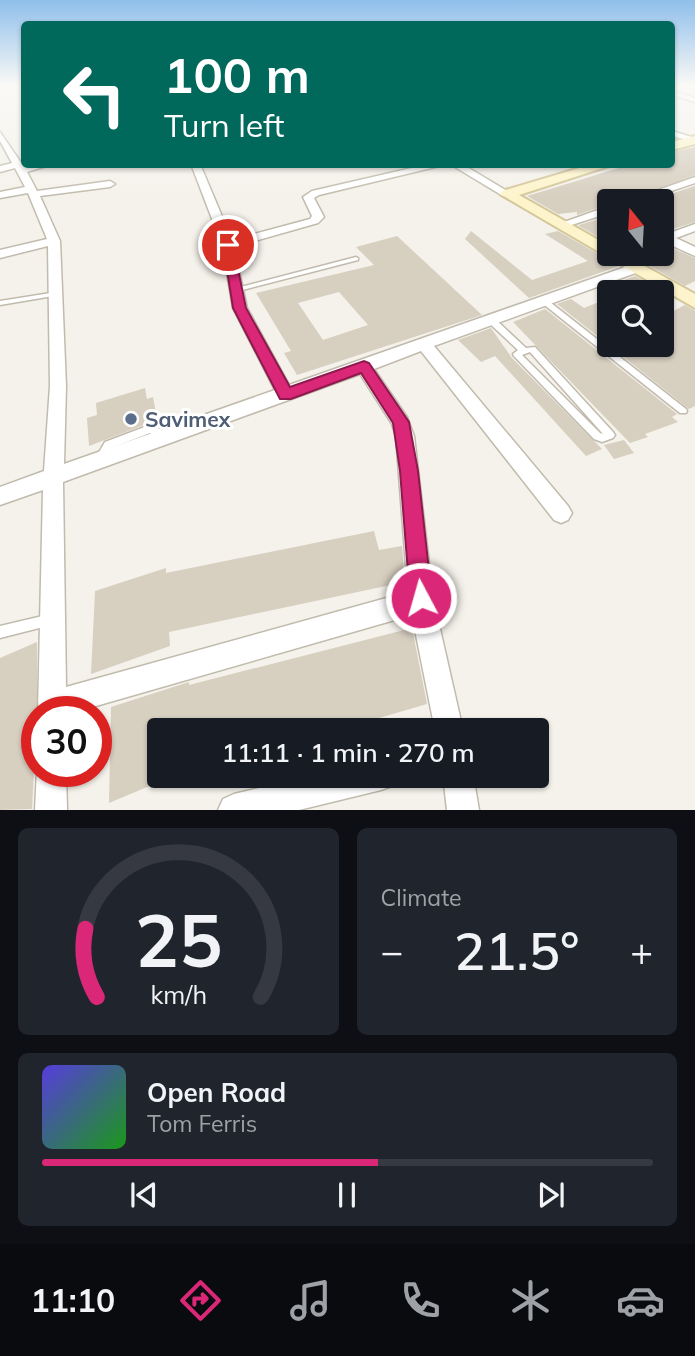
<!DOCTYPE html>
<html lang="en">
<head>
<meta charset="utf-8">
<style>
  :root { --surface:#171b24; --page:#20242c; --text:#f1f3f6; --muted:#9ea1a6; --line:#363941; --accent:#db2777 }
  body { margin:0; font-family:Mulish,sans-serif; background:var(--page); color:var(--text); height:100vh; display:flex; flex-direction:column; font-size:26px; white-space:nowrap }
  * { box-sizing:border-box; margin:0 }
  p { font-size:23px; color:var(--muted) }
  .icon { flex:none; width:38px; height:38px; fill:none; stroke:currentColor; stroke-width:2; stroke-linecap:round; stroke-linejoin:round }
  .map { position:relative; height:810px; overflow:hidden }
  .details { display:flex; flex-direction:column; gap:18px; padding:18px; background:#0d0f14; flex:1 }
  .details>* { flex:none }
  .hud { position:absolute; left:21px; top:21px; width:654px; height:147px; border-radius:7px; box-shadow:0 2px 5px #0004; background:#00695c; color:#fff; overflow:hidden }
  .needle { width:46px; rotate:342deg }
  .controls { position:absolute; left:597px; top:189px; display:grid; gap:14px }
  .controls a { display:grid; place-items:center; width:77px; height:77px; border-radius:7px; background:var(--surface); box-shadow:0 2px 5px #0004; font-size:35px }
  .speed { position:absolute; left:21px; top:696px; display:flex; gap:14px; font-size:35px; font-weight:700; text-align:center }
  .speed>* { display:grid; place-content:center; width:91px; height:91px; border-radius:50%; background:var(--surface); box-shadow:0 2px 5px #0004; line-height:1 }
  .speed .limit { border:10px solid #d22; background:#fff; color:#111 }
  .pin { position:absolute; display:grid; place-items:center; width:60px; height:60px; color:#fff; margin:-30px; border:4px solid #fff; border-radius:50%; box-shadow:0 2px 7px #0007 }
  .me { position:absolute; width:77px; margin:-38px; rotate:354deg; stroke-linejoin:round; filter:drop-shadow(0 0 5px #0008) }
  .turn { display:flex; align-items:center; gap:24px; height:147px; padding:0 28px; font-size:32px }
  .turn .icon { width:91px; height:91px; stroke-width:2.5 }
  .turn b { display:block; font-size:49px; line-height:60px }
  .big { font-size:52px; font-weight:600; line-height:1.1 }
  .details .card { flex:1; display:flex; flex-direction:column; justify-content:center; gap:10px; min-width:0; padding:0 24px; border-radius:10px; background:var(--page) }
  .details .dial { align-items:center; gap:0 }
  .dial svg { height:182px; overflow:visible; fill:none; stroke:var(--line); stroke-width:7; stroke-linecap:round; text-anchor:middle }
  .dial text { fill:var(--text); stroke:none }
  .song { display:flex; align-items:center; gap:21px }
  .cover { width:84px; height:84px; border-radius:10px; background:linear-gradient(135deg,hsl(250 70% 55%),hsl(120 70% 35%)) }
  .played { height:7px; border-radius:4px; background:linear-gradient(90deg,var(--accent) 55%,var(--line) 55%) }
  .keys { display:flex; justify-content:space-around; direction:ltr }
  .heat { display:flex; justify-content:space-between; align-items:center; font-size:38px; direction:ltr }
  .details .tiles { flex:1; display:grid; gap:18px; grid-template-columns:1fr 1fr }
  .card:last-child { grid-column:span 2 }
  .trip { position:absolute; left:147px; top:718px; width:402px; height:70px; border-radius:7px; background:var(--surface); box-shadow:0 2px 5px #0004; font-weight:600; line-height:70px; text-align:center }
  .menu { display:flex; height:112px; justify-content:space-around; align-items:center; background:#090b0e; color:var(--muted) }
  .menu .icon { width:49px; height:49px }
  .menu .on { color:var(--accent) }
  .menu b { font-size:32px; color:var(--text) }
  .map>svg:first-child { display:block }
  .building { fill:#d7cfc0; fill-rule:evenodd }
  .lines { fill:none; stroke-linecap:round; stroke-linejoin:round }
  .lane-casing { stroke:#c1bbad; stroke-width:3 }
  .street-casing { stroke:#c1bbad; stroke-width:3 }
  .secondary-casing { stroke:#d4c79b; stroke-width:4 }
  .lane { fill:#fff; fill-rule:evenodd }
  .street { fill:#fff; fill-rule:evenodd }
  .secondary { fill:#fef4cc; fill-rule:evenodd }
  .route { fill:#db2777; stroke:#8e194d; stroke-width:2 }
  .service-dot { fill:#5c6f8a; stroke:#fff; stroke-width:2.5 }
  .labels { text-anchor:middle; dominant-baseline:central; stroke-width:6; stroke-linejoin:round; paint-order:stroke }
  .service-label { font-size:21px; font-weight:bold; fill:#4e5e75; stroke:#fff; text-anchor:start }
</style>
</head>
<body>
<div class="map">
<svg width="695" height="810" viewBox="0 0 695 810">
  <rect width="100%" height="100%" fill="#f5f2eb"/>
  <!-- building -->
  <g class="building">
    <path d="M695 147V175L624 201H609V204L577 215V212L558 214 527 196 632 164H672V152Z"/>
    <path d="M695 186V222L667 231 662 229V201H649Z"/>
    <path d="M609 216V243L579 226V225Z"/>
    <path d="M471 231 532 280 588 261 545 234 558 231 619 266 529 298 465 239Z"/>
    <path d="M397 236 482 315 297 375 284 353 291 351 256 293 374 265 356 247ZM339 292 368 325 323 340 298 303Z"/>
    <path d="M667 246 695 258V281L685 286 638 259 650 254H662V249Z"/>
    <path d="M635 276 663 292H608L602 288Z"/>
    <path d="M609 298V345H632L645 355 662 350V317L685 305 695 311V406L689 409 557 304 571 299 584 308Z"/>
    <path d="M545 309 677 414 672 417 678 422 645 434 648 437 630 443 513 322Z"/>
    <path d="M491 328 512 358 602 449 586 456 495 356 481 362 458 340Z"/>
    <path d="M145 388 147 399 153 397 158 423H149L89 446 87 418 97 415 96 403Z"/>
    <path d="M624 440 634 453 614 459 604 445Z"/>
    <path d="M374 531 379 550 402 546 405 582 169 632 170 646 91 674 95 591 166 568V573Z"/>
    <path d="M412 628 427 704 338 730H159V782L109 803 111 707 189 682V685Z"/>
    <path d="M37 642V768L34 770 32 809 0 810V658Z"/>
  </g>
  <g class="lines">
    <!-- lane casing -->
    <g class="lane-casing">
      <g id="lane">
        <path d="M356 257 358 258V260L235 292 232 290 233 289Z"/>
        <path d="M57 292 59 293V295L0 305V301Z"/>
        <path d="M542 299H546L686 409 687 411 686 413H680L542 303Z"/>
        <path d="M488 318H494L526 348 535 347 613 432 615 435 613 438 602 442 594 439 514 356 513 354 518 350 488 322ZM530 352 603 434 600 433 522 355Z"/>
        <path d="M150 425 172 434 174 437 172 440 169 441 150 433 111 448 102 464 99 465 96 464 94 461 105 442Z"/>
        <path d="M51 614 55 616 57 620 55 624 0 638V626Z"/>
      </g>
    </g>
    <!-- street casing -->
    <g class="street-casing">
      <g id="street">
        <path d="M672 91 695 98V102L672 95Z"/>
        <path d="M672 131 695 138V142L672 136Z"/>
        <path d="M0 132 24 167 53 164 27 172 37 191 110 181 115 184 110 187 40 196 60 241 66 386 64 464 275 390 233 308 222 245 191 164H200L232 240 310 219 312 216 303 197 312 191 429 164H448L319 195 314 198 324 217 318 223 234 247 247 308 289 385 631 265H641V271L434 346 568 506 572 513 568 520 561 523 554 520 421 351 374 369 407 417 414 436 433 598 463 730H435L412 615 75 712H38L43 490 0 505V487L44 471 50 386 48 246 0 258V250L47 239 28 193 0 198V192L25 187 15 168 0 172V166L12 163 0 141ZM360 374 392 424 396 436 408 592 66 687 63 482Z"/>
        <path d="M450 164H462L512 194 503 196Z"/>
        <path d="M695 177V183L642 201H627Z"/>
        <path d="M609 206V213L562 228 556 225Z"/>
        <path d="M695 224V231L676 238 695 247V256L666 243H662V233L667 234Z"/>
        <path d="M37 770 66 772 67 810H35Z"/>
        <path d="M315 775H396L392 786 381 790 299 810H218L223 799 234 794Z"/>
        <path d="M443 775H473L479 810H447Z"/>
      </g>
    </g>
    <!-- secondary casing -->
    <g class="secondary-casing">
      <g id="secondary">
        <path d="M695 136V144L672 150V142Z"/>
        <path d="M593 164H615L519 195 609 246V254H623L695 294V308L500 194 502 191Z"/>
      </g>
    </g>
    <!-- lane -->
    <use href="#lane" class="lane"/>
    <!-- street -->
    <use href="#street" class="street"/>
    <!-- secondary -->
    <use href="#secondary" class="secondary"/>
  </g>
  <!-- sky -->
  <linearGradient id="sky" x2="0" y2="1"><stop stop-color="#8fbfeb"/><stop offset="0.43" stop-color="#faf9f6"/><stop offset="1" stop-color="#faf9f6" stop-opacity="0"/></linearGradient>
  <rect width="695" height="198" fill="url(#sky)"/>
  <!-- route -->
  <path class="route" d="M228 242 233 245 246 308 290 387 364 361 369 363 409 422 418 471 432 598 429 606 421 609 413 606 410 598 400 471 393 423 361 373 291 399H280L233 308 223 245Z"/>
  <!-- markers -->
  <circle class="service-dot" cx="131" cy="419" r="7"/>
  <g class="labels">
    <!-- service labels -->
    <g class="service-label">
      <text x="145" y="419">Savimex</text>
    </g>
  </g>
</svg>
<div class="controls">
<a><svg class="needle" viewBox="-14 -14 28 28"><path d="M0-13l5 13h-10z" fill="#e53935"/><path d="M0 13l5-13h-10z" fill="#9ea1a6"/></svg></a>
<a><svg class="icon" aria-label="search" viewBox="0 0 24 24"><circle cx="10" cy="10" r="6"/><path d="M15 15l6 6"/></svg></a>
</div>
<div class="speed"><div class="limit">30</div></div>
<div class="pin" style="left:228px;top:245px;background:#d93025"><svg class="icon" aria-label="arrive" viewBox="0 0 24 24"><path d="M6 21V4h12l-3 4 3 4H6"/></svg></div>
<svg class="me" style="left:421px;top:598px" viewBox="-20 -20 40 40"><circle r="17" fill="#db2777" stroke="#fff" stroke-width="3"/><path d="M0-11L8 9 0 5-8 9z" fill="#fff"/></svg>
<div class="trip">11:11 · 1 min · 270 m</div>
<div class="hud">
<div class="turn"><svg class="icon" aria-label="left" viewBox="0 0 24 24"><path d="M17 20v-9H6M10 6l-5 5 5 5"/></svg><div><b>100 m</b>Turn left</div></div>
</div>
</div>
<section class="details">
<div class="tiles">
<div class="card dial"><svg viewBox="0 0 100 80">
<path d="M14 69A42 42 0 1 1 86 69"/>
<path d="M14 69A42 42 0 0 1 9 39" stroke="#db2777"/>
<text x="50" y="56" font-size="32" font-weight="700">25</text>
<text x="50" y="72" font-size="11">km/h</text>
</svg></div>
<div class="card"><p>Climate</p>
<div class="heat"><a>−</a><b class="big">21.5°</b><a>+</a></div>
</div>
<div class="card">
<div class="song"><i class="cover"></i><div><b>Open Road</b><p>Tom Ferris</p></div></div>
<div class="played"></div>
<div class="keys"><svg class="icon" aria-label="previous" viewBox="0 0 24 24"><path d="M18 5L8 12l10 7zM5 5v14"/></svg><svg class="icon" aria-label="pause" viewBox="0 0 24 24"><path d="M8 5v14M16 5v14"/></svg><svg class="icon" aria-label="next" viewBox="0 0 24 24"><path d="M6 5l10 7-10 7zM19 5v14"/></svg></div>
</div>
</div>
</section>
<nav class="menu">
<b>11:10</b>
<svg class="icon on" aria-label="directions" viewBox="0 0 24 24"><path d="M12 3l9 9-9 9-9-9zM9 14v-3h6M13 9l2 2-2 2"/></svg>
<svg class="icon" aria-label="music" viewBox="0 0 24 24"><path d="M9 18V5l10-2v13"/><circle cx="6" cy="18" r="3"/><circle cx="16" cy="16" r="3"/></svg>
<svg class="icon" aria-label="phone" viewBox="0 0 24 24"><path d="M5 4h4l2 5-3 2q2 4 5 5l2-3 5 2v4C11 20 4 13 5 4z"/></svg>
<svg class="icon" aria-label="climate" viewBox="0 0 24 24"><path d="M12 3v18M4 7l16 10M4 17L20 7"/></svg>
<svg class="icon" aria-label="car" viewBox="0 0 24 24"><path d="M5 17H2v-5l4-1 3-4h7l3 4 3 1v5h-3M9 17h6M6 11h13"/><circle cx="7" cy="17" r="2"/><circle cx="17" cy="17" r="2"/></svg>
</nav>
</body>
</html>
